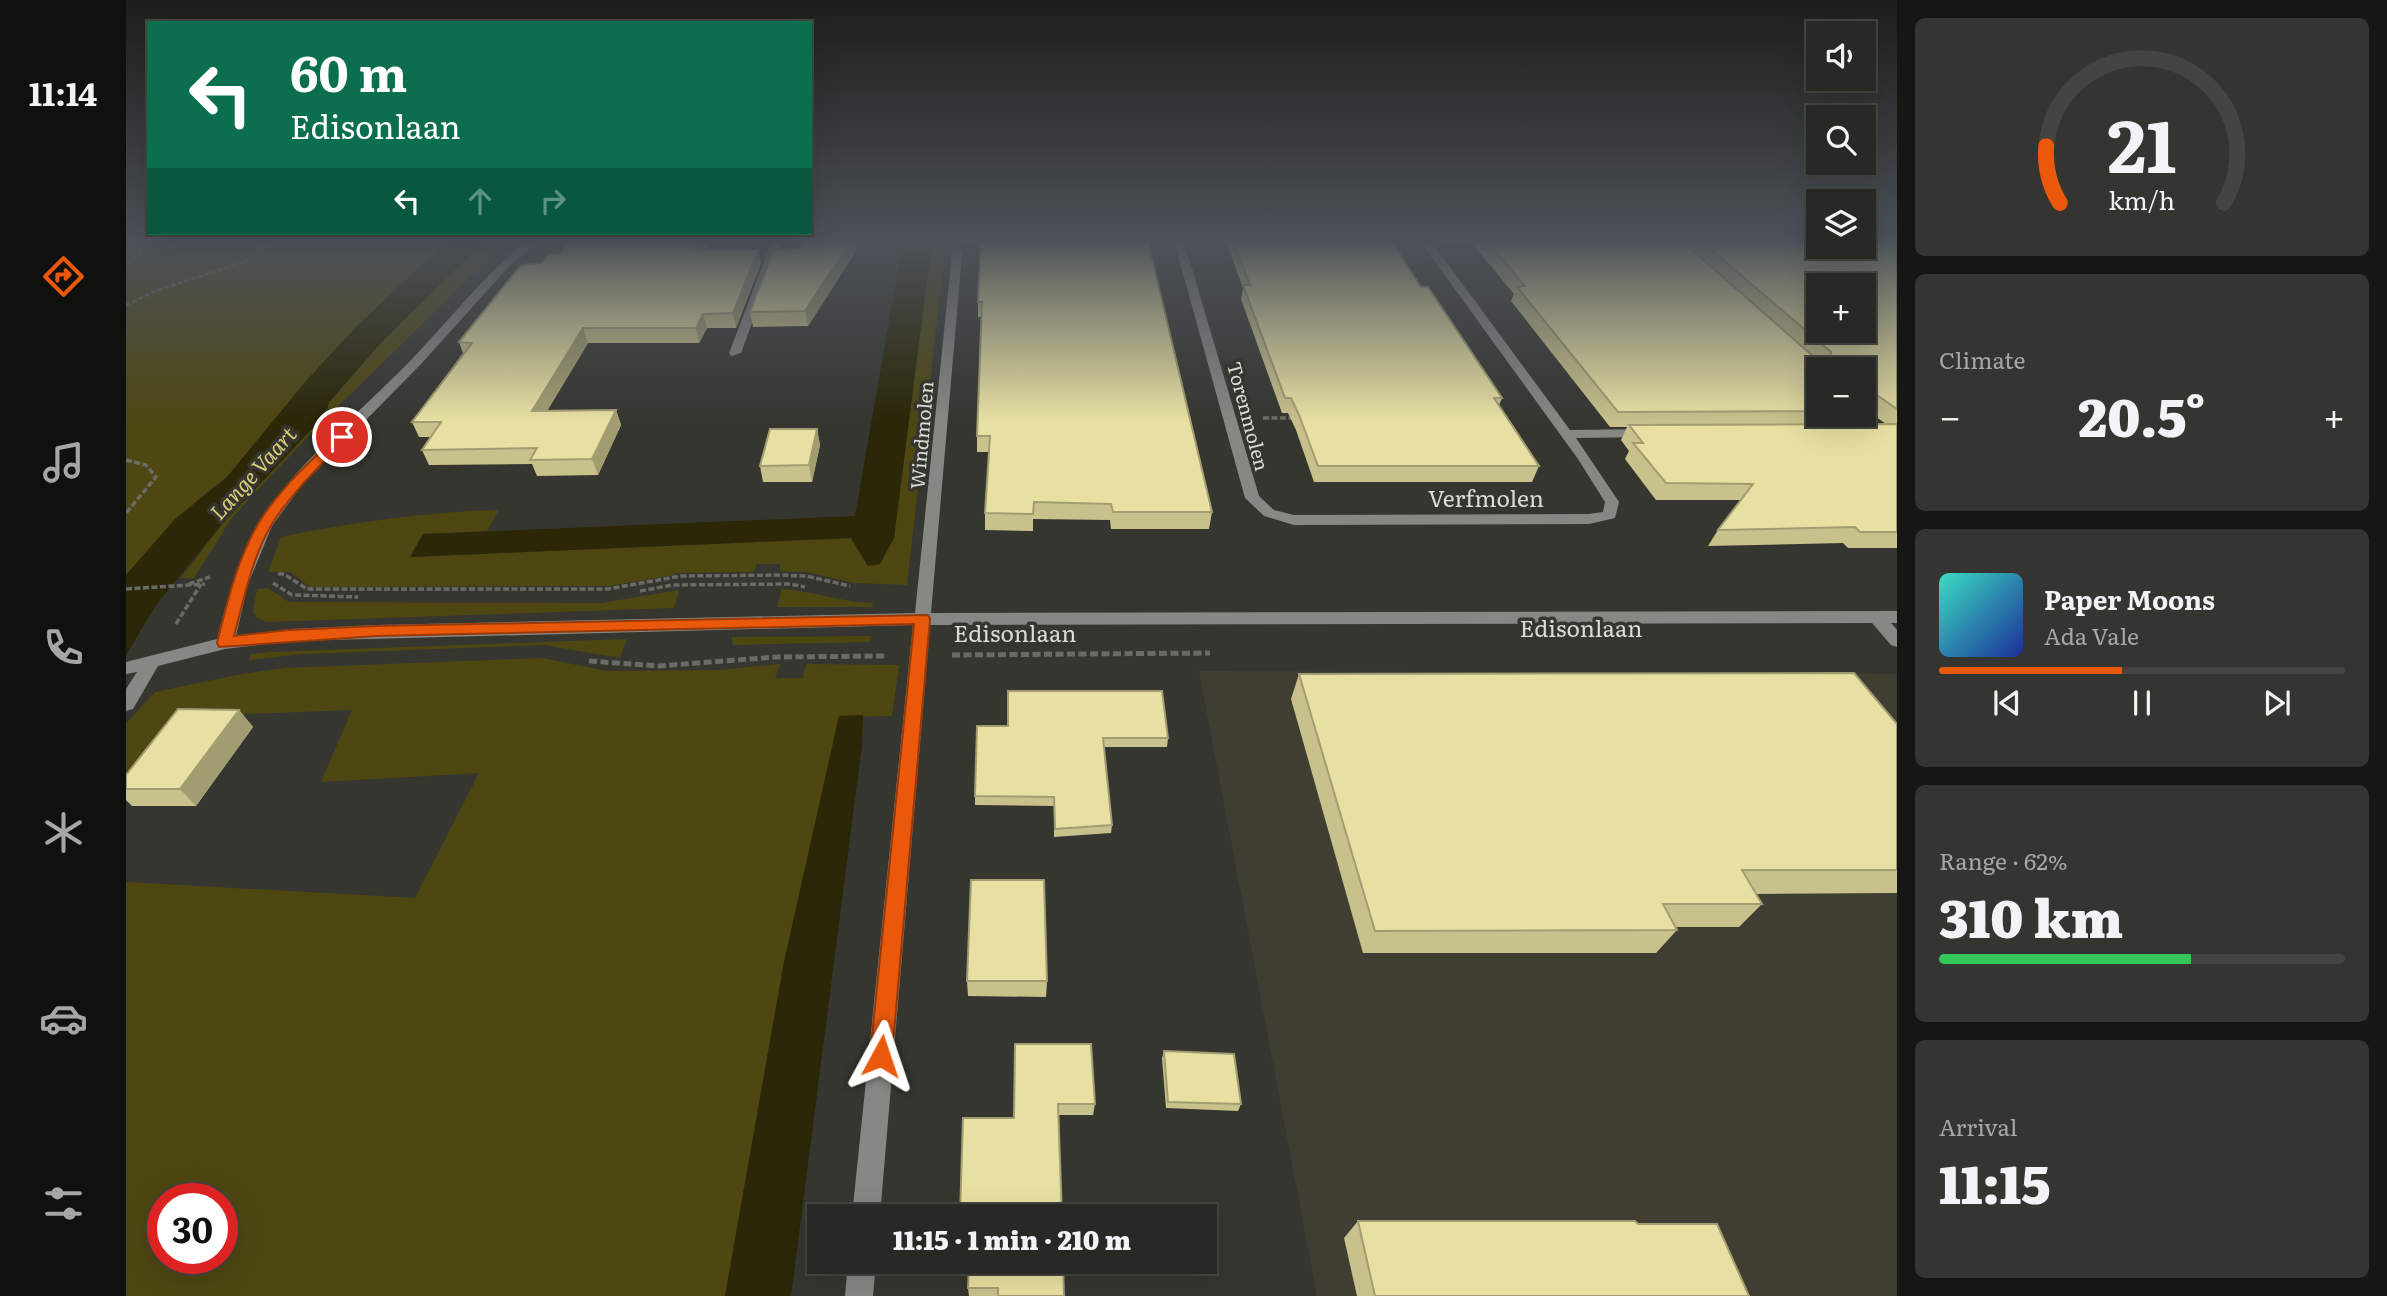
<!DOCTYPE html>
<html lang="en">
<head>
<meta charset="utf-8">
<style>
  :root { --surface:#282824; --page:#343431; --text:#f1f3f6; --muted:#a5a6a6; --line:#444441; --accent:#ea580c }
  body { margin:0; font-family:Literata,serif; background:var(--page); color:var(--text); height:100vh; display:flex; flex-direction:column; font-size:26px; white-space:nowrap }
  * { box-sizing:border-box; margin:0 }
  p { font-size:23px; color:var(--muted) }
  .icon { flex:none; width:38px; height:38px; fill:none; stroke:currentColor; stroke-width:2; stroke-linecap:round; stroke-linejoin:round }
  .map { position:relative; flex:1; overflow:hidden }
  .side { display:flex; flex-direction:column; gap:18px; padding:18px; background:#161614; width:490px }
  .side>* { flex:none }
  .hud { position:absolute; left:21px; top:21px; width:665px; height:214px; border-radius:0px; box-shadow:0 7px 28px #0002,0 0 0 2px var(--line); background:#0b6e4f; color:#fff; overflow:hidden }
  .tools { position:absolute; left:1680px; top:21px; display:grid; gap:14px }
  .tools a { display:grid; place-items:center; width:70px; height:70px; border-radius:0px; background:var(--surface); box-shadow:0 7px 28px #0002,0 0 0 2px var(--line); font-size:35px }
  .speed { position:absolute; left:21px; top:1183px; display:flex; gap:14px; font-size:35px; font-weight:700; text-align:center }
  .speed>* { display:grid; place-content:center; width:91px; height:91px; border-radius:50%; background:var(--surface); box-shadow:0 7px 28px #0002,0 0 0 2px var(--line); line-height:1 }
  .speed .limit { border:10px solid #d22; background:#fff; color:#111 }
  .pin { position:absolute; display:grid; place-items:center; width:60px; height:60px; color:#fff; margin:-30px; border:4px solid #fff; border-radius:50%; box-shadow:0 2px 7px #0007 }
  .me { position:absolute; width:77px; margin:-38px; rotate:5deg; stroke-linejoin:round; filter:drop-shadow(0 0 5px #0008) }
  .turn { display:flex; align-items:center; gap:24px; height:147px; padding:0 28px; font-size:32px }
  .turn .icon { width:91px; height:91px; stroke-width:2.5 }
  .turn b { display:block; font-size:49px; line-height:60px }
  .lanes { display:flex; align-items:center; height:66px; padding:0 28px; background:#0003; justify-content:center; gap:35px; direction:ltr }
  .lanes .off { opacity:.35 }
  .big { font-size:52px; font-weight:800; line-height:1.1 }
  .side .tile { flex:1; display:flex; flex-direction:column; justify-content:center; gap:10px; min-width:0; padding:0 24px; border-radius:10px; background:var(--page) }
  .side .dial { align-items:center; gap:0 }
  .dial svg { height:182px; overflow:visible; fill:none; stroke:var(--line); stroke-width:7; stroke-linecap:round; text-anchor:middle }
  .dial text { fill:var(--text); stroke:none }
  .song { display:flex; align-items:center; gap:21px }
  .cover { width:84px; height:84px; border-radius:10px; background:linear-gradient(135deg,hsl(170 70% 55%),hsl(230 70% 35%)) }
  .played { height:7px; border-radius:4px; background:linear-gradient(90deg,var(--accent) 45%,var(--line) 45%) }
  .keys { display:flex; justify-content:space-around; direction:ltr }
  .heat { display:flex; justify-content:space-between; align-items:center; font-size:38px; direction:ltr }
  .charge { height:10px; border-radius:5px; background:linear-gradient(90deg,#34c759 62%,var(--line) 0) }
  .trip { position:absolute; left:681px; top:1204px; width:410px; height:70px; border-radius:0px; background:var(--surface); box-shadow:0 7px 28px #0002,0 0 0 2px var(--line); font-weight:800; line-height:70px; text-align:center }
  main { display:flex; flex:1; min-height:0 }
  .menu { display:flex; flex-direction:column; width:126px; justify-content:space-around; align-items:center; background:#10100e; color:var(--muted) }
  .menu .icon { width:49px; height:49px }
  .menu .selected { color:var(--accent) }
  .menu b { font-size:32px; color:var(--text) }
  .map>svg:first-child { display:block }
  .built { fill:#403e32 }
  .green { fill:#4e4712; fill-rule:evenodd }
  .water { fill:#2b2707 }
  .lines { fill:none; stroke-linecap:round; stroke-linejoin:round }
  .path-far2 { stroke:#6b6b66; stroke-width:2.5; stroke-dasharray:4.5 2.5; stroke-linecap:butt }
  .path-far1 { stroke:#6b6b66; stroke-width:3.5; stroke-dasharray:6 2.5; stroke-linecap:butt }
  .path { stroke:#6b6b66; stroke-width:5; stroke-dasharray:8 3.5; stroke-linecap:butt }
  .minor { fill:#878784; fill-rule:evenodd }
  .wall { fill:#c8c18b; fill-rule:evenodd }
  .shaded-wall { fill:#a29d71 }
  .building { fill:#e8e0a2; stroke:#a29d71; stroke-width:2; fill-rule:evenodd }
  .route { fill:#ea580c; stroke:#983908; stroke-width:2 }
  .labels { text-anchor:middle; dominant-baseline:central; stroke-width:7; stroke-linejoin:round; paint-order:stroke }
  .far-street-label { font-size:19px; fill:#dbdbd8; stroke:#363630 }
  .far-water-label { font-size:21px; font-style:italic; fill:#dacf77; stroke:#363630 }
  .street-label { font-size:23px; fill:#dbdbd8; stroke:#363630 }
</style>
</head>
<body>
<main>
<nav class="menu">
<b>11:14</b>
<svg class="icon selected" aria-label="directions" viewBox="0 0 24 24"><path d="M12 3l9 9-9 9-9-9zM9 14v-3h6M13 9l2 2-2 2"/></svg>
<svg class="icon" aria-label="music" viewBox="0 0 24 24"><path d="M9 18V5l10-2v13"/><circle cx="6" cy="18" r="3"/><circle cx="16" cy="16" r="3"/></svg>
<svg class="icon" aria-label="phone" viewBox="0 0 24 24"><path d="M5 4h4l2 5-3 2q2 4 5 5l2-3 5 2v4C11 20 4 13 5 4z"/></svg>
<svg class="icon" aria-label="climate" viewBox="0 0 24 24"><path d="M12 3v18M4 7l16 10M4 17L20 7"/></svg>
<svg class="icon" aria-label="car" viewBox="0 0 24 24"><path d="M5 17H2v-5l4-1 3-4h7l3 4 3 1v5h-3M9 17h6M6 11h13"/><circle cx="7" cy="17" r="2"/><circle cx="17" cy="17" r="2"/></svg>
<svg class="icon" aria-label="filters" viewBox="0 0 24 24"><path d="M4 7h16M4 17h16"/><circle cx="9" cy="7" r="2"/><circle cx="15" cy="17" r="2"/></svg>
</nav>
<div class="map">
<svg width="1771" height="1296" viewBox="0 0 1771 1296">
  <rect width="100%" height="100%" fill="#363630"/>
  <!-- built -->
  <path class="built" d="M1073 671 1771 674V1296H1191Z"/>
  <!-- green -->
  <g class="green">
    <path d="M0 241H321L230 327 180 381 101 477 75 497 0 575Z"/>
    <path d="M358 241H381L192 426 121 501 105 519 68 578H55L97 523 199 415 203 403 254 344Z"/>
    <path d="M806 241H820L781 585 728 583 681 572 654 571V564H631L628 572 550 573 548 575 483 586 184 587 164 572H142L155 537C228 522 299 512 373 510L361 531 297 534 284 557 725 538 742 566 768 538Z"/>
    <path d="M142 588 163 602 475 603 553 590 548 608 140 622 131 618 127 612 131 589Z"/>
    <path d="M656 589C687 591 715 602 746 603L747 607H651Z"/>
    <path d="M746 636 744 642 607 645 606 637Z"/>
    <path d="M501 639 494 658 418 645 177 654 123 660 125 654 144 652Z"/>
    <path d="M416 658 481 671 594 670 654 664 649 678H677L680 664 773 665 766 716 713 717 658 962 599 1296H0V882L289 898 353 773 195 782 226 710 67 716 30 761 0 774V723L29 692 116 674 159 668ZM37 1199H96V1258H37Z"/>
  </g>
  <!-- water -->
  <g class="water">
    <path d="M321 241H358L254 344 203 402 199 415 97 523 30 605 0 655V575L49 519 101 477 180 381 230 327Z"/>
    <path d="M777 241H806L768 538 754 564 742 566 725 538 284 557 297 534 729 516Z"/>
    <path d="M737 715 736 745 665 1296H599L658 962 713 716Z"/>
  </g>
  <g class="lines">
    <!-- path-far2 -->
    <g class="path-far2">
      <path d="M0 263 34 241"/>
      <path d="M0 305 32 290 118 262 147 241"/>
    </g>
    <!-- path-far1 -->
    <g class="path-far1">
      <path d="M1137 418H1167"/>
      <path d="M0 460 20 465 30 477 0 513"/>
      <path d="M152 574H158L181 589H482L555 576 654 575 680 576 724 586"/>
      <path d="M147 583 166 595 232 597"/>
      <path d="M63 584 84 577"/>
      <path d="M0 589 79 584"/>
      <path d="M514 591 546 585 664 584 679 587"/>
      <path d="M50 624 75 584"/>
    </g>
    <!-- path -->
    <g class="path">
      <path d="M826 655 1084 653"/>
      <path d="M463 661 533 666 650 657 758 656"/>
    </g>
    <!-- minor -->
    <g class="minor">
      <path d="M402 241H414L386 263 296 363 175 486 146 526 122 584 110 636 164 629 251 625 789 613 826 254 831 251 836 254 805 613 1771 611V623H1765L1771 630V647L1765 645 1746 623 804 625 754 1216H726L787 625 164 641 99 649 32 666 7 709 0 711V689L11 672 0 674V662L91 639C102 600 111 558 133 523 171 462 236 411 286 359 325 319 358 274 402 241Z"/>
      <path d="M552 241H625L620 244H557Z"/>
      <path d="M646 241 744 242 739 245 655 244 615 353 605 356 603 353Z"/>
      <path d="M827 241H883L878 244H832Z"/>
      <path d="M1048 241H1058L1133 496 1148 510 1168 515 1463 514 1477 512 1479 502 1452 459 1294 241H1379L1374 244H1307L1444 430 1523 429 1530 433 1523 437 1450 438 1493 502 1489 518 1463 524 1168 525 1138 516 1119 498Z"/>
      <path d="M722 1262H750L747 1296H719Z"/>
    </g>
  </g>
  <!-- wall -->
  <g class="wall">
    <path d="M855 241 1086 512 1083 529H985L984 520 907 519V531L859 530V513L863 452H851V436L856 317H852V302Z"/>
    <path d="M1100 241H1265L1295 287 1376 398 1373 405 1413 466 1406 482H1188L1170 430 1162 413H1156L1115 299 1117 288Z"/>
    <path d="M1351 241H1556L1560 245 1562 241H1771V548H1722L1717 543 1582 546 1592 530 1615 500H1530L1499 459 1503 451 1495 440 1501 427H1484L1385 301 1388 294 1349 247ZM1692 369H1738V415H1692ZM1747 415 1760 424H1741Z"/>
    <path d="M581 247 580 250 635 263 610 328H581L573 343H462L421 411 490 410 495 425 472 475 411 476 406 464 303 465 296 450 304 437H293L286 422 337 353 333 342 416 263 435 254Z"/>
    <path d="M732 248 682 326 627 327 624 312Z"/>
    <path d="M691 429 694 445 686 482H637L634 466Z"/>
    <path d="M1173 674 1771 724V893L1630 894 1636 904 1613 927H1550L1551 930 1530 953H1237L1165 699Z"/>
    <path d="M113 710 127 727 70 806H6L0 800V775Z"/>
    <path d="M882 726 1042 738 1041 747H978L986 825 985 833 928 837V806L849 805V796Z"/>
    <path d="M841 981H921L920 997 842 996Z"/>
    <path d="M889 1044 969 1104 967 1115H933L936 1216 888 1118Z"/>
    <path d="M1038 1051 1115 1104 1112 1111 1040 1108 1036 1058Z"/>
    <path d="M1232 1221 1512 1224 1623 1296H1231L1218 1238Z"/>
    <path d="M843 1262 938 1296H843L842 1288Z"/>
  </g>
  <!-- shaded-wall -->
  <g class="shaded-wall">
    <path d="M574 241H580L581 247 573 264 569 250Z"/>
    <path d="M725 241H731L732 248 682 326 679 311Z"/>
    <path d="M632 250 635 263 610 328 607 313Z"/>
    <path d="M577 314 581 328 573 343 570 328Z"/>
    <path d="M457 328 462 343 412 426 406 411Z"/>
    <path d="M490 410 495 425 472 475 466 459Z"/>
    <path d="M691 429 694 445 686 482 683 465Z"/>
    <path d="M113 710 127 727 70 806 54 789Z"/>
  </g>
  <!-- building -->
  <g class="building">
    <path d="M444 241H574L569 250H632L607 313 577 314 570 328H457L406 411 490 410 466 459 404 460 411 448 296 450 315 422H286L346 343 333 342 395 265 416 263 423 254H435Z"/>
    <path d="M676 241H725L679 311 624 312 648 249H673Z"/>
    <path d="M855 241H1022L1086 512H987L985 504 908 502 907 514 859 513 864 436H851L856 302H852Z"/>
    <path d="M1107 241H1265L1295 287H1302L1376 398H1368L1413 466H1192L1173 415 1165 398H1159L1117 285H1124Z"/>
    <path d="M1361 241H1556L1696 364 1701 365 1704 363 1705 352 1575 241H1692V247H1738V241H1771V409L1748 393 1739 400 1750 411H1738V369H1692V411L1492 412 1391 287 1399 286ZM1692 285H1738V331H1692Z"/>
    <path d="M1771 424V532H1734L1729 527 1592 530 1627 484 1540 483 1507 443H1517L1503 425Z"/>
    <path d="M644 429H691L683 465 634 466Z"/>
    <path d="M1728 673 1771 724V870H1616L1636 904H1537L1551 930 1249 931 1173 674Z"/>
    <path d="M882 691H1036L1042 738H977L986 825 929 829 928 797 849 796 851 726H882Z"/>
    <path d="M52 709 113 710 54 789H0V775Z"/>
    <path d="M845 880H918L921 981H841Z"/>
    <path d="M889 1044H965L969 1104H932L936 1216H834L837 1118H888Z"/>
    <path d="M1038 1051 1108 1054 1115 1104 1042 1102Z"/>
    <path d="M1232 1221H1509L1512 1224H1591L1623 1296H1249Z"/>
    <path d="M843 1262H937L938 1296H872V1288H842Z"/>
  </g>
  <!-- sky -->
  <linearGradient id="sky" x2="0" y2="1"><stop stop-color="#1e1e1a"/><stop offset="0.57" stop-color="#4c5259"/><stop offset="1" stop-color="#4c5259" stop-opacity="0"/></linearGradient>
  <rect width="1771" height="422" fill="url(#sky)"/>
  <!-- route -->
  <path class="route" d="M216 433 222 437 220 439C194 466 166 492 146 524 126 557 118 599 108 636L163 630 251 626 802 615 804 619 766 1056 763 1064 755 1067 747 1064 744 1056 788 624 251 636 93 647 91 643C101 603 111 560 132 524 152 490 184 462 212 434Z"/>
  <g class="labels">
    <!-- far-street labels -->
    <g class="far-street-label">
      <text transform="translate(1123 416) rotate(75)">Torenmolen</text>
      <text transform="translate(795 435) rotate(-85)">Windmolen</text>
    </g>
    <!-- far-water labels -->
    <g class="far-water-label">
      <text transform="translate(126 472) rotate(-48)">Lange Vaart</text>
    </g>
    <!-- street labels -->
    <g class="street-label">
      <text x="1360" y="497">Verfmolen</text>
      <text x="1455" y="627">Edisonlaan</text>
      <text x="889" y="632">Edisonlaan</text>
    </g>
  </g>
</svg>
<div class="tools">
<a><svg class="icon" aria-label="sound" viewBox="0 0 24 24"><path d="M4 9h4l5-4v14l-5-4H4zM17 9q2 3 0 6"/></svg></a>
<a><svg class="icon" aria-label="search" viewBox="0 0 24 24"><circle cx="10" cy="10" r="6"/><path d="M15 15l6 6"/></svg></a>
<a><svg class="icon" aria-label="layers" viewBox="0 0 24 24"><path d="M12 4l9 5-9 5-9-5zM3 14l9 5 9-5"/></svg></a>
<a>+</a>
<a>−</a>
</div>
<div class="speed"><div class="limit">30</div></div>
<div class="pin" style="left:216px;top:437px;background:#d93025"><svg class="icon" aria-label="arrive" viewBox="0 0 24 24"><path d="M6 21V4h12l-3 4 3 4H6"/></svg></div>
<svg class="me" style="left:755px;top:1056px" viewBox="-20 -20 40 40"><path d="M0-17L14 15 0 8-14 15z" fill="#ea580c" stroke="#fff" stroke-width="4"/></svg>
<div class="trip">11:15 · 1 min · 210 m</div>
<div class="hud">
<div class="turn"><svg class="icon" aria-label="left" viewBox="0 0 24 24"><path d="M17 20v-9H6M10 6l-5 5 5 5"/></svg><div><b>60 m</b>Edisonlaan</div></div>
<div class="lanes"><svg class="icon" aria-label="left" viewBox="0 0 24 24"><path d="M17 20v-9H6M10 6l-5 5 5 5"/></svg><svg class="icon off" aria-label="ahead" viewBox="0 0 24 24"><path d="M12 20V5M6 11l6-6 6 6"/></svg><svg class="icon off" aria-label="right" viewBox="0 0 24 24"><path d="M7 20v-9h11M14 6l5 5-5 5"/></svg></div>
</div>
</div>
<section class="side">
<div class="tile dial"><svg viewBox="0 0 100 80">
<path d="M14 69A42 42 0 1 1 86 69"/>
<path d="M14 69A42 42 0 0 1 8 44" stroke="#ea580c"/>
<text x="50" y="56" font-size="32" font-weight="700">21</text>
<text x="50" y="72" font-size="11">km/h</text>
</svg></div>
<div class="tile"><p>Climate</p>
<div class="heat"><a>−</a><b class="big">20.5°</b><a>+</a></div>
</div>
<div class="tile">
<div class="song"><i class="cover"></i><div><b>Paper Moons</b><p>Ada Vale</p></div></div>
<div class="played"></div>
<div class="keys"><svg class="icon" aria-label="previous" viewBox="0 0 24 24"><path d="M18 5L8 12l10 7zM5 5v14"/></svg><svg class="icon" aria-label="pause" viewBox="0 0 24 24"><path d="M8 5v14M16 5v14"/></svg><svg class="icon" aria-label="next" viewBox="0 0 24 24"><path d="M6 5l10 7-10 7zM19 5v14"/></svg></div>
</div>
<div class="tile"><p>Range · 62%</p><b class="big">310 km</b><div class="charge"></div></div>
<div class="tile"><p>Arrival</p><b class="big">11:15</b></div>
</section>
</main>
</body>
</html>
